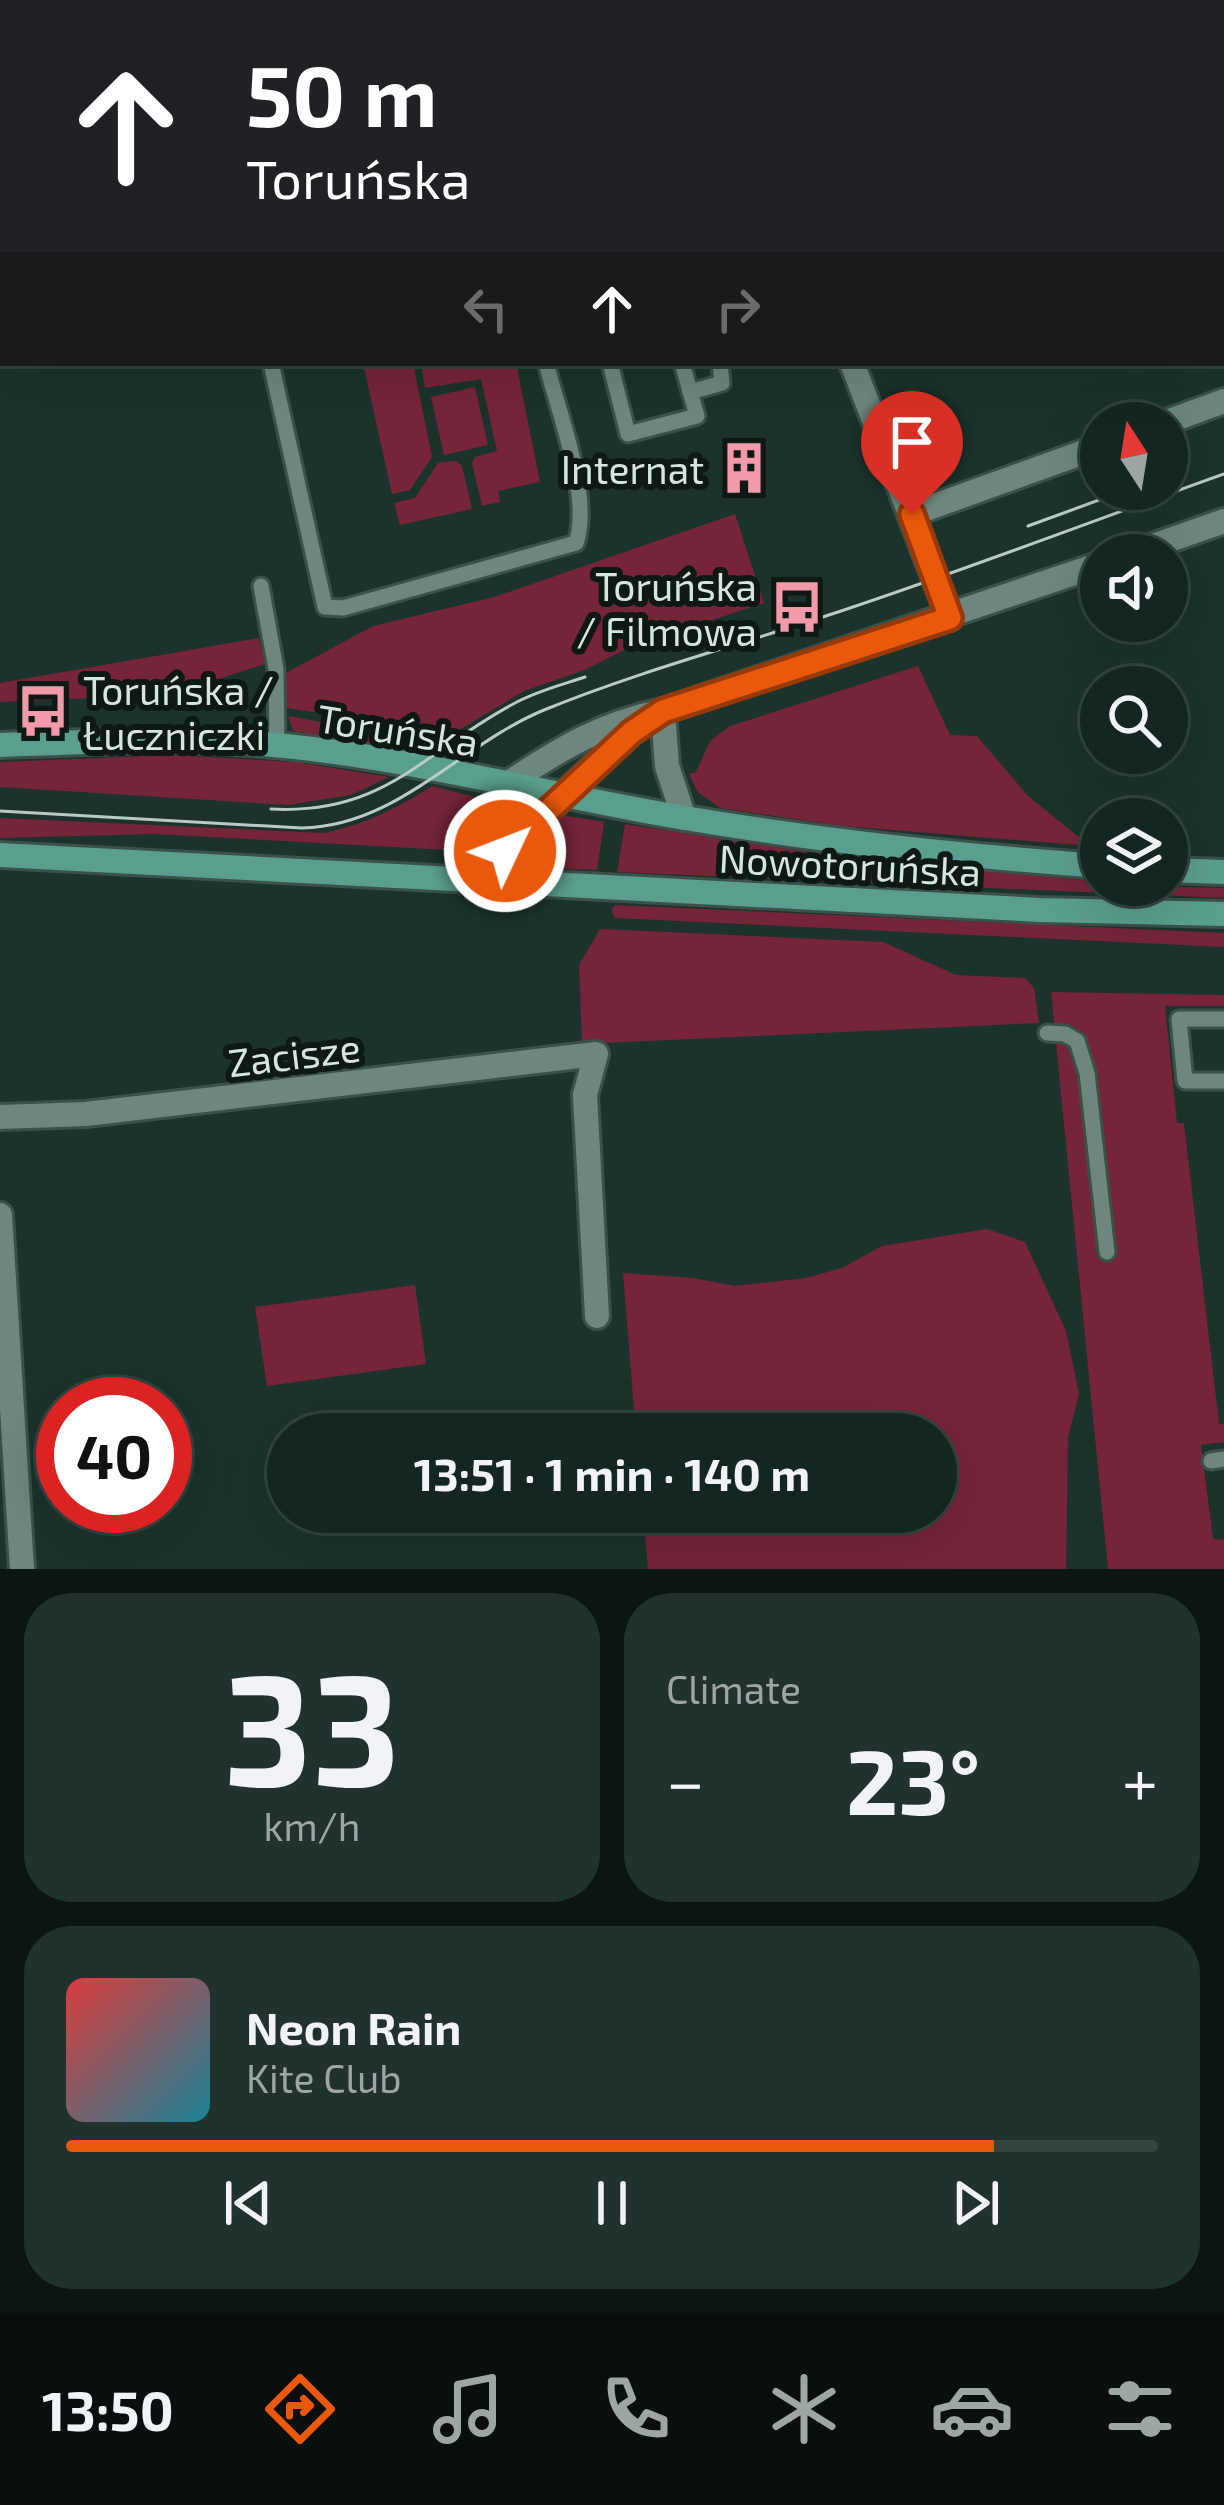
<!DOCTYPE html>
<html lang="en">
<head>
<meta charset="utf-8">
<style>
  :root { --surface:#142621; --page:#21322e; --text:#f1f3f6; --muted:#9da5a5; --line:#33433f; --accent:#ea580c }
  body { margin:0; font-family:"Exo 2",sans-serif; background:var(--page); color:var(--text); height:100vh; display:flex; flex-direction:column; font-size:45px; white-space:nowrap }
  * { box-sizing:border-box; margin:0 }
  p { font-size:39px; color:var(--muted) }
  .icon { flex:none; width:66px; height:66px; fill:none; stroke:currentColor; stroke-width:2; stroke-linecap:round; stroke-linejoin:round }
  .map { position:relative; height:1569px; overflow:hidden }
  .side { display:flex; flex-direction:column; gap:24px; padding:24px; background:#0b1512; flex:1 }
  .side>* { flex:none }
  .hud { position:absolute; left:0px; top:0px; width:1224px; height:366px; box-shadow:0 12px 48px #0002,0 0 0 3px var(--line); background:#202124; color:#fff; overflow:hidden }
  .needle { width:78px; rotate:348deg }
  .tools { position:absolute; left:1080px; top:402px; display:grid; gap:24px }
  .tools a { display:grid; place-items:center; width:108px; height:108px; border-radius:50%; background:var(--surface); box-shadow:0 12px 48px #0002,0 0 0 3px var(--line); font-size:60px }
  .speed { position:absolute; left:36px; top:1377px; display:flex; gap:24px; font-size:60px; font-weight:700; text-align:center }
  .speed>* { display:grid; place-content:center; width:156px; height:156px; border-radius:50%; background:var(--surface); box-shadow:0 12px 48px #0002,0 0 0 3px var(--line); line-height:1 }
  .speed .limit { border:18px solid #d22; background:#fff; color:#111 }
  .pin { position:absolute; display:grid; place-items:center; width:102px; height:102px; color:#fff; margin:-123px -51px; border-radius:50% 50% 50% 0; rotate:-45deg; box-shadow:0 0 12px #0007 }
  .pin .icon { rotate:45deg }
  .me { position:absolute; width:132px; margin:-66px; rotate:47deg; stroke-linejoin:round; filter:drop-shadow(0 0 9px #0008) }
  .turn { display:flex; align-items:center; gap:42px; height:252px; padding:0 48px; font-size:54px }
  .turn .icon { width:156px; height:156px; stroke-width:2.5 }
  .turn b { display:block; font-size:84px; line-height:102px }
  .lanes { display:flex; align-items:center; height:114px; padding:0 48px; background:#0003; justify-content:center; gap:60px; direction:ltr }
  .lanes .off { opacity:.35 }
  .big { font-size:90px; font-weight:700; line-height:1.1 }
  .side .widget { flex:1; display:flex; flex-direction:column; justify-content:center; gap:18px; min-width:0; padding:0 42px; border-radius:48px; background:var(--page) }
  .side .dial { align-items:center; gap:0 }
  .dial b { font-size:156px; line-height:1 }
  .song { display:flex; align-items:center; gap:36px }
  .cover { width:144px; height:144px; border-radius:18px; background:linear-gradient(135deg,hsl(0 70% 55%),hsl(190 70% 35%)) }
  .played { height:12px; border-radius:6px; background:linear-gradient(90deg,var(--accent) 85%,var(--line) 85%) }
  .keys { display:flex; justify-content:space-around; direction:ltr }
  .heat { display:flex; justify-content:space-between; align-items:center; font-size:66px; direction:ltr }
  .side .tiles { flex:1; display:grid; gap:24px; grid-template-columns:1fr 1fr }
  .widget:last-child { grid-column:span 2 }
  .trip { position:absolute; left:267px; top:1413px; width:690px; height:120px; border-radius:60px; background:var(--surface); box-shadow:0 12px 48px #0002,0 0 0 3px var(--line); font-weight:700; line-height:120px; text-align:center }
  .tabs { display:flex; height:192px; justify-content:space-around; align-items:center; background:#080f0d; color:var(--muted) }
  .tabs .icon { width:84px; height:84px }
  .tabs .current { color:var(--accent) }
  .tabs b { font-size:54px; color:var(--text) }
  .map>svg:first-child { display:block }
  .green { fill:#762439 }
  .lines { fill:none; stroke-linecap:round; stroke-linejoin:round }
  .service-casing { stroke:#3b5049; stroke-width:21 }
  .minor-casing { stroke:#3b5049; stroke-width:30 }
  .tertiary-casing { stroke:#3b5049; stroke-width:30 }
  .secondary-casing { stroke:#3b5049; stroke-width:30 }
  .service { stroke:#6d877e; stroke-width:15 }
  .minor { stroke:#6d877e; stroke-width:24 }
  .tertiary { stroke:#6d877e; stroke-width:24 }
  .secondary { stroke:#5a9f8d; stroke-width:24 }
  .tram { stroke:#bacac4; stroke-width:3 }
  .route-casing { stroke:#983908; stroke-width:30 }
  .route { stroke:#ea580c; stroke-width:21 }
  .labels { text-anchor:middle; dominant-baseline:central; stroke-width:12; stroke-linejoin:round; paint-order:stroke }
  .poi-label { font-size:39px; fill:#d7e5e0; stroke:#0e1815; text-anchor:end }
  .street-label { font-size:39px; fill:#d7e5e0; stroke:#0e1815 }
</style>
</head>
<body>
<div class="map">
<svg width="1224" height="1569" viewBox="0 0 1224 1569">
  <rect width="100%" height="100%" fill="#1b332c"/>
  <!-- green -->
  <g class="green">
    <path d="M363 363H413L432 457 410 490 392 494Z"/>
    <path d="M421 363H516L540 482 498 491 500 502 482 506 472 463 475 457 497 451 481 379 425 388Z"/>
    <path d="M475 387 488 445 444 455 431 397Z"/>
    <path d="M456 461 462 466 472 509 400 525 394 503 415 498 438 463Z"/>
    <path d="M735 514 764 603 630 647 587 669 524 691 454 733 286 708 284 674 373 626 494 597Z"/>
    <path d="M259 638 265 664 169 695 0 702V683Z"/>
    <path d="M918 666 950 735 977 736 1028 796 1090 846 843 826 720 808 698 792 689 774 696 772 710 741 730 726Z"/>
    <path d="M288 716 439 743 429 751 418 750 293 731Z"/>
    <path d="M172 755 295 762 389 777 351 795 288 805 0 787V762Z"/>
    <path d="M432 786 503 804 508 812 509 828 488 845 448 850 154 834 0 838V818L324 833C366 824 396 809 432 786Z"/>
    <path d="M561 815 604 822 597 870 510 867 512 860 534 846Z"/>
    <path d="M625 824 814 853 1101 882V885L1224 888V898L617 872Z"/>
    <path d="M615 905 1224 933V947L615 918 611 910Z"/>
    <path d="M600 929 883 942 956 975 1025 978 1034 988 1039 1023 582 1044 579 965Z"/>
    <path d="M1051 992 1224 995V1006H1165L1177 1123H1184L1219 1424H1224V1442L1201 1445 1213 1539 1224 1540V1569H1108Z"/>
    <path d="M987 1229 1025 1242 1066 1331 1079 1394 1068 1437 1066 1569H648L643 1512H936V1434H636L623 1273 693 1278 735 1286 806 1278 842 1268 882 1246Z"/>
    <path d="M415 1285 426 1364 267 1386 255 1307Z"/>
  </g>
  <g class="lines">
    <!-- service casing -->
    <g class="service-casing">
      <g id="service">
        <path d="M193 0V3"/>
        <path d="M586 0 587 3"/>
        <path d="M637 0H648"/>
        <path d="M271 363 325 607 343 608 576 543C592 497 558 411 546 363"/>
        <path d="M610 363 628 434 697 416 682 363"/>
        <path d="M690 392 722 383 720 363"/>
        <path d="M261 586 276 669 277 746"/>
        <path d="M1224 1019H1179L1185 1081H1224"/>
        <path d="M1047 1033 1065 1034 1077 1041 1087 1073 1107 1252"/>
        <path d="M1211 1461 1224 1459"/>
      </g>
    </g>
    <!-- minor casing -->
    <g class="minor-casing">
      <g id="minor">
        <path d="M733 0V3"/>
        <path d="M1221 110 1224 109"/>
        <path d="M852 363 950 618"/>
        <path d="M1164 423 1224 401"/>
        <path d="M912 514 1101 446"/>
        <path d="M0 1117 86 1114 596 1054 585 1095 597 1316"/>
        <path d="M0 1215 22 1569"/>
      </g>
    </g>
    <!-- tertiary casing -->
    <g class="tertiary-casing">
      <g id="tertiary">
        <path d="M1127 555 1224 521"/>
        <path d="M663 711 667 766 684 818"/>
        <path d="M507 784C558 750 602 723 663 711L1101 564"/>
        <path d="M472 879 631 732 651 719"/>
      </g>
    </g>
    <!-- secondary casing -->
    <g class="secondary-casing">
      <g id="secondary">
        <path d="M0 745C79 743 158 737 237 742 388 751 536 793 685 818 822 841 962 856 1101 866"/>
        <path d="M0 855 1040 910 1224 914"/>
        <path d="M1167 870 1224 872"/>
      </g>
    </g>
    <!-- service -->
    <use href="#service" class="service"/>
    <!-- minor -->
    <use href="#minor" class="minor"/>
    <!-- tertiary -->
    <use href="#tertiary" class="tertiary"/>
    <!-- secondary -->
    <use href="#secondary" class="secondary"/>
    <!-- tram -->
    <g class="tram">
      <path d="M1028 526 1129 489"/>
      <path d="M271 809C386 815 422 752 515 703 537 691 561 685 585 677"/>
      <path d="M0 811 302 828C398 826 461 744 544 710 642 670 746 643 847 609 973 567 1098 519 1224 474"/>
    </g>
  </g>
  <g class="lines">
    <!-- route casing -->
    <g class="route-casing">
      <path id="route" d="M505 851 632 732 663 711 950 618 912 514"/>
    </g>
    <!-- route -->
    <use href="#route" class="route"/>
  </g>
  <!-- icons -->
  <defs>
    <g id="building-bare" transform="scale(4.14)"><path d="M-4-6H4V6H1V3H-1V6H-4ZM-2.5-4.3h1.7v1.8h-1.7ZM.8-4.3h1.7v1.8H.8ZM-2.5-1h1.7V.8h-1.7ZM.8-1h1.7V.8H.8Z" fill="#f39aaa" stroke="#0e1815" stroke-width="2.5" paint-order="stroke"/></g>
    <g id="bus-bare" transform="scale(4.14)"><path d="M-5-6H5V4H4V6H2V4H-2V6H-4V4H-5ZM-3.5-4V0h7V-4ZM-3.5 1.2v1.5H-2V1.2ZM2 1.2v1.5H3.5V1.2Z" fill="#f39aaa" stroke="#0e1815" stroke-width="2.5" paint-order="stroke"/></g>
  </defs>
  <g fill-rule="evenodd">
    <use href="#building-bare" x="744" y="468"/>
    <use href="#bus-bare" x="797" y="607"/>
    <use href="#bus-bare" x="43" y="711"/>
  </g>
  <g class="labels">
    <!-- poi labels -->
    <g class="poi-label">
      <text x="704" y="468">Internat</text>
      <text x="757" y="585">Toruńska<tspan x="757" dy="45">/ Filmowa</tspan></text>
      <text x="83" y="689" text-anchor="start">Toruńska /<tspan x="83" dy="45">Łuczniczki</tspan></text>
    </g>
    <!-- street labels -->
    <g class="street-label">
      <text transform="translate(398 729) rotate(9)">Toruńska</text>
      <text transform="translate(850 864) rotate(3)">Nowotoruńska</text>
      <text transform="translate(294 1054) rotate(-7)">Zacisze</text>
    </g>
  </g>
</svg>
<div class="tools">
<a><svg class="needle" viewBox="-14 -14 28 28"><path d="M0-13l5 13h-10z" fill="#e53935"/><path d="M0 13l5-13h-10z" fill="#9da5a5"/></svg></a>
<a><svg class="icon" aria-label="sound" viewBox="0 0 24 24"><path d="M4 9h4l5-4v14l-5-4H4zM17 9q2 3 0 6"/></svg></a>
<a><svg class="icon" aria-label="search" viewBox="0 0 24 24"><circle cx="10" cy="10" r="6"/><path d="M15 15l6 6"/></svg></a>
<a><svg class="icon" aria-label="layers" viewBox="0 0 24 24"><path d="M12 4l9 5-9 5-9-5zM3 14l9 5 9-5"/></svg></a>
</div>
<div class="speed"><div class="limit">40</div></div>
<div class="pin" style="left:912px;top:514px;background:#d93025"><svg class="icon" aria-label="arrive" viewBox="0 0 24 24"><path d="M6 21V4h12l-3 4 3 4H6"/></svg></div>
<svg class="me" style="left:505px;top:851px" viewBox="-20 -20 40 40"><circle r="17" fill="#ea580c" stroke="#fff" stroke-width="3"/><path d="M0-11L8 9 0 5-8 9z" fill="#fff"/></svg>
<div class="trip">13:51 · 1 min · 140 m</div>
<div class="hud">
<div class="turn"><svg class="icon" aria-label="ahead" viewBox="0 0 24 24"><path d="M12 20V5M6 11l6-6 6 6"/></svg><div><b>50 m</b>Toruńska</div></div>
<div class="lanes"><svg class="icon off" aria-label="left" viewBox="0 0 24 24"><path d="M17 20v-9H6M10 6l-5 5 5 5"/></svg><svg class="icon" aria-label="ahead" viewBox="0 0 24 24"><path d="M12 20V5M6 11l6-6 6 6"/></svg><svg class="icon off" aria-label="right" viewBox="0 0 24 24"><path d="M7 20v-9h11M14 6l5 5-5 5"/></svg></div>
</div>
</div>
<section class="side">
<div class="tiles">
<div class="widget dial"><b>33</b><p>km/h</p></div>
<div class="widget"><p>Climate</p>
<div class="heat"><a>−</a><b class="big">23°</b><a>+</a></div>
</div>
<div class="widget">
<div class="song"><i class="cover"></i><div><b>Neon Rain</b><p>Kite Club</p></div></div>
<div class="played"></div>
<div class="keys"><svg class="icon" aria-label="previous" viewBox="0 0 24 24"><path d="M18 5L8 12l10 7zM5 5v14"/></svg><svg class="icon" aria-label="pause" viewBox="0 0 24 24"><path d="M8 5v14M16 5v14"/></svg><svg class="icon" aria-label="next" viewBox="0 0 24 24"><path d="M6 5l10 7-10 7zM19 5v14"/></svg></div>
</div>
</div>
</section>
<nav class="tabs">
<b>13:50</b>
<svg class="icon current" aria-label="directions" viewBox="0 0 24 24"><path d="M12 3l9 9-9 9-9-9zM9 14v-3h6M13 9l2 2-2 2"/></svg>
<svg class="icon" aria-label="music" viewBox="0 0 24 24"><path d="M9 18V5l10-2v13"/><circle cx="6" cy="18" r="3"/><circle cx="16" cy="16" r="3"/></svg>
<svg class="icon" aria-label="phone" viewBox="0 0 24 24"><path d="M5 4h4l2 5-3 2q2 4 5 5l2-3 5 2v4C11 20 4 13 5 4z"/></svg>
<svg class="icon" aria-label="climate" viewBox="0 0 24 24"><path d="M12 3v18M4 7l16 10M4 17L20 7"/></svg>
<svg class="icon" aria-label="car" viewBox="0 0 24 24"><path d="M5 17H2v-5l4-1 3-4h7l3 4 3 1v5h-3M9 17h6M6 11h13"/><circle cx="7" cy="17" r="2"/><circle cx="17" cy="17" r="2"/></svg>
<svg class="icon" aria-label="filters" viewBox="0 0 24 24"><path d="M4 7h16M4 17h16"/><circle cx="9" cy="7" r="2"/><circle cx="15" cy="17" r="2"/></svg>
</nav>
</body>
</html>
